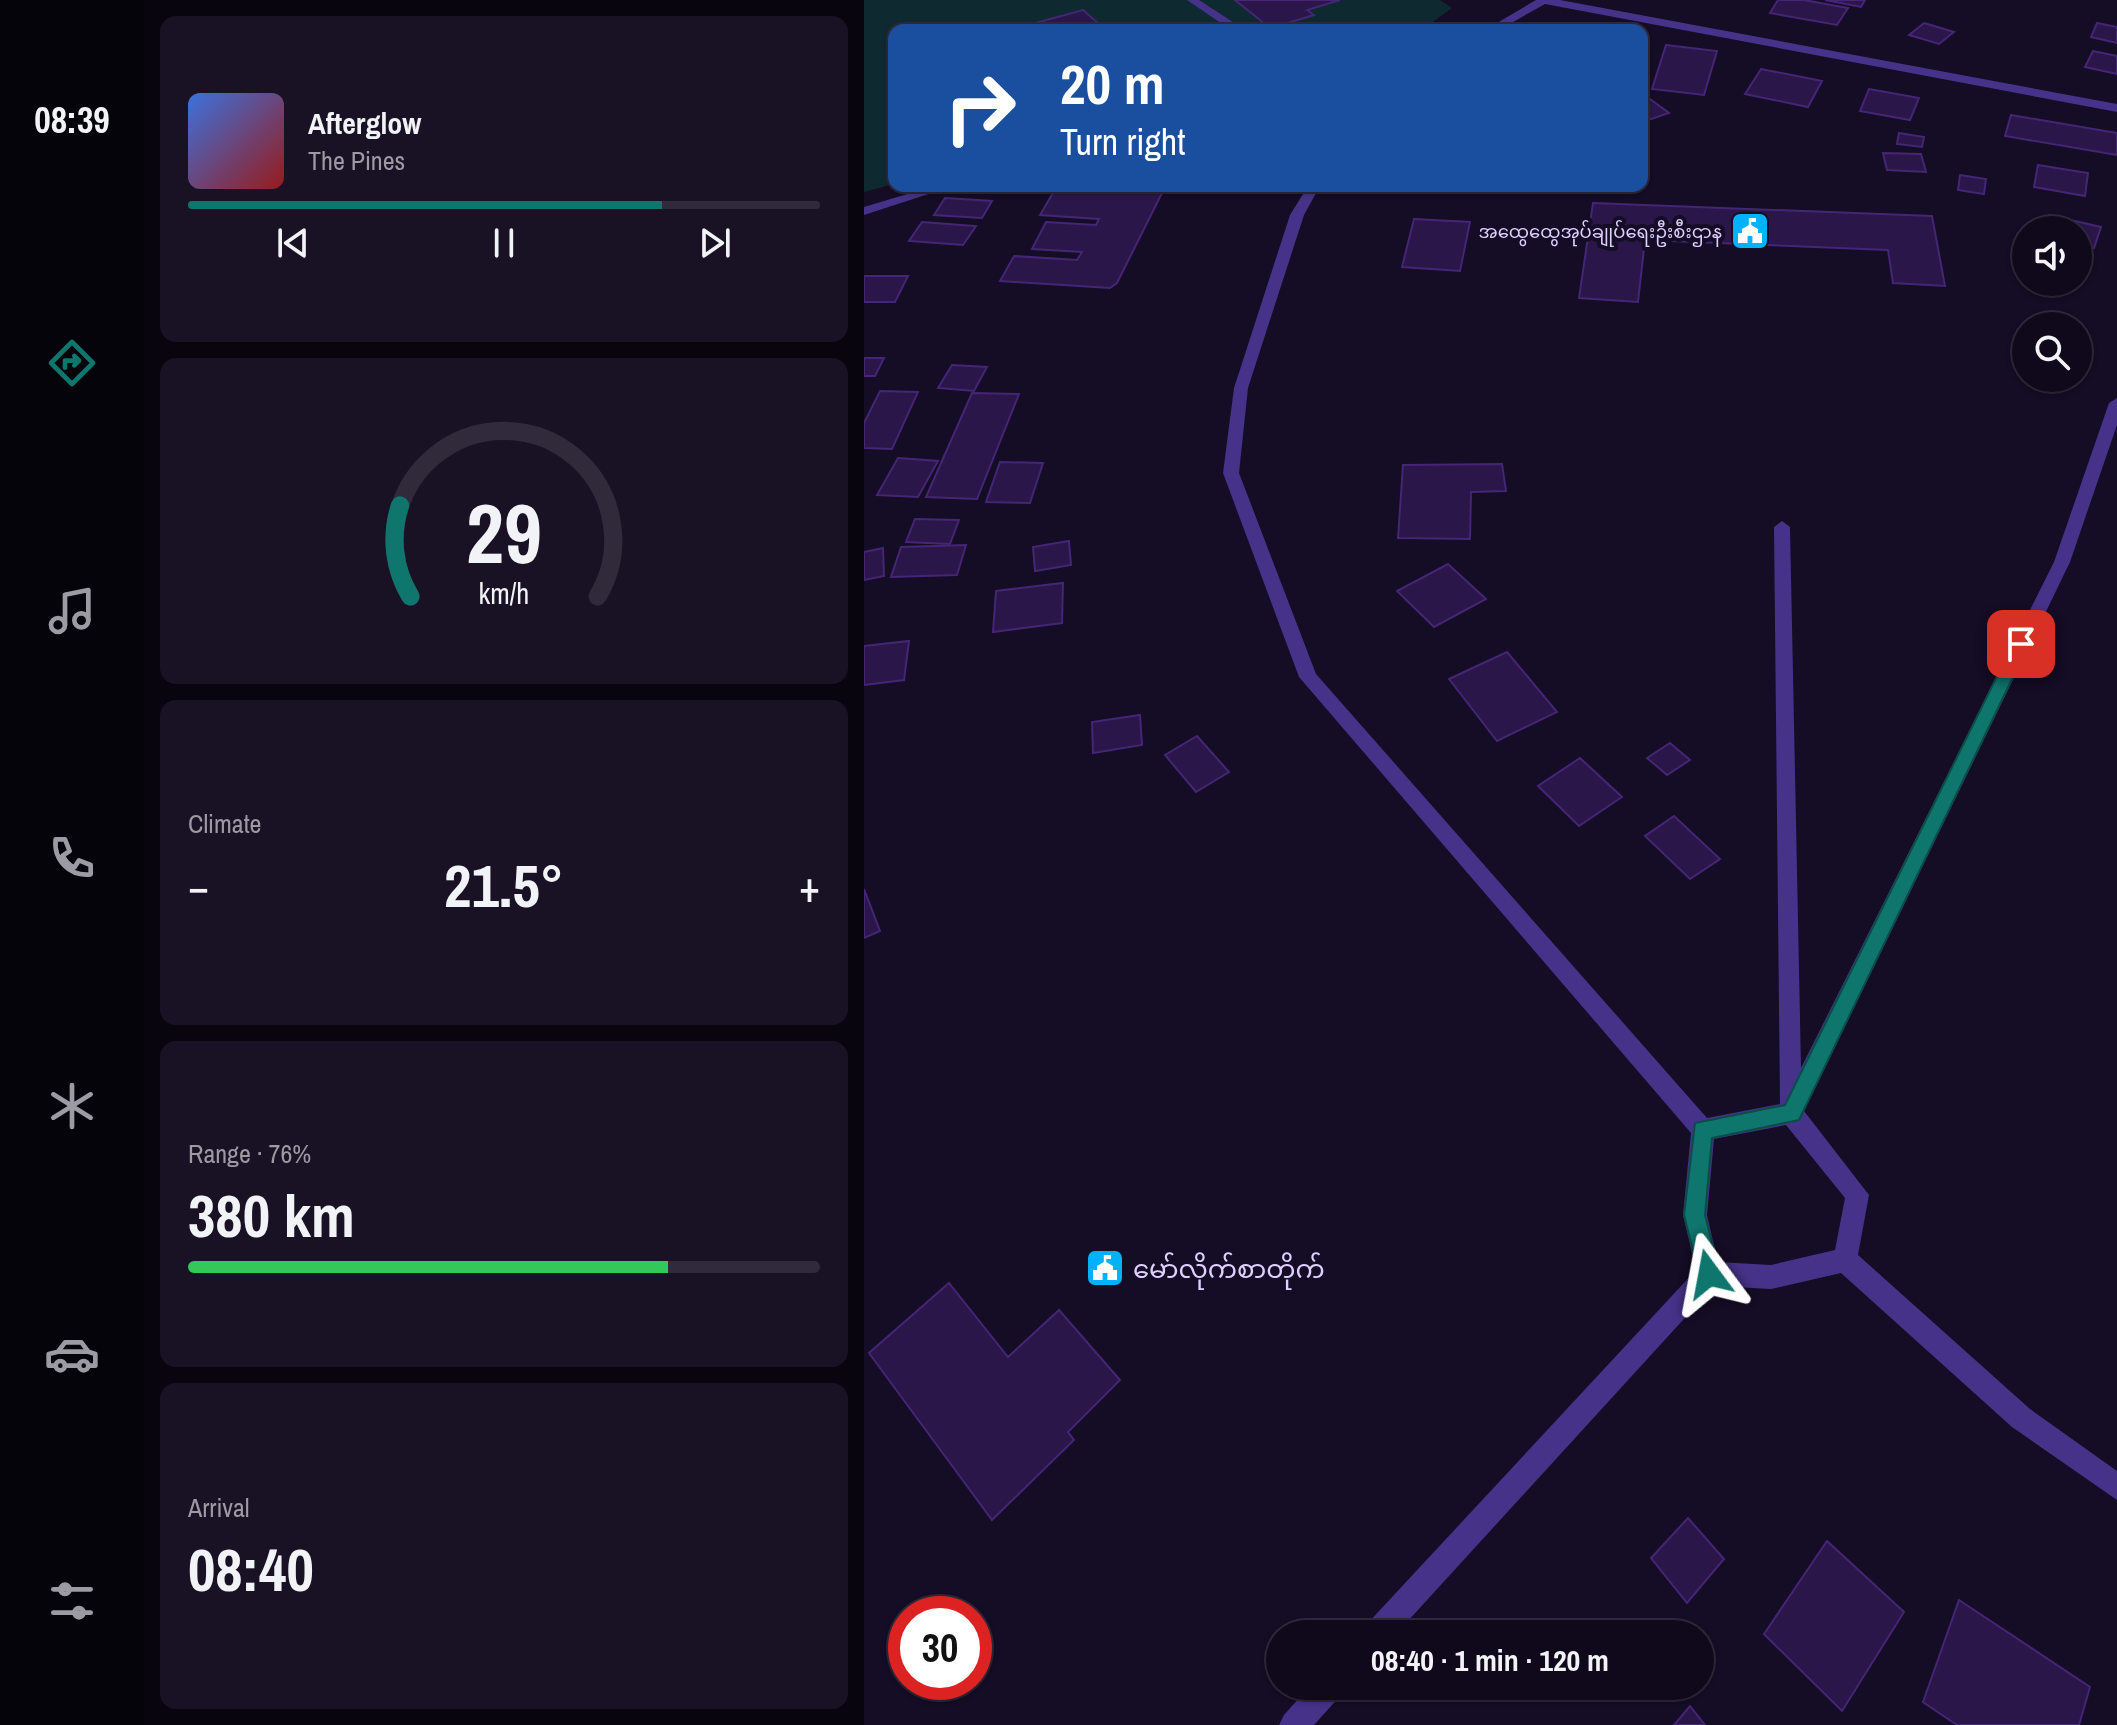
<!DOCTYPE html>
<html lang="en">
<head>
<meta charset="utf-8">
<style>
  :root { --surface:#10091c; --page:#191225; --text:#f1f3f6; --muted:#9c9aa3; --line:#302a3b; --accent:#0f766e }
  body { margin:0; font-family:"Archivo Narrow","Noto Sans Myanmar",sans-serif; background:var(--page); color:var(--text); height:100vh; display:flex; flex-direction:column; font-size:30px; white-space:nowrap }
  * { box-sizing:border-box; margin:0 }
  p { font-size:26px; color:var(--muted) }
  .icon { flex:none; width:44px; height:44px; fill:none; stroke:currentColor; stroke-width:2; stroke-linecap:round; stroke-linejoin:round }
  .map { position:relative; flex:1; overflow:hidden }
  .side { display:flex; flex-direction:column; gap:16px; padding:16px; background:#09050f; width:720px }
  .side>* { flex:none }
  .guide { position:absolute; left:24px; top:24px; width:760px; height:168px; border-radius:16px; box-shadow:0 2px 6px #0004,0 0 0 2px var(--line); background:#1a4fa0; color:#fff; overflow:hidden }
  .tools { position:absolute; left:1148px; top:216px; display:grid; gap:16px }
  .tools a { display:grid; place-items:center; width:80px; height:80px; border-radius:50%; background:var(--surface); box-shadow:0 2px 6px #0004,0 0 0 2px var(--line); font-size:40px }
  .speed { position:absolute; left:24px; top:1596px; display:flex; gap:16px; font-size:40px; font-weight:700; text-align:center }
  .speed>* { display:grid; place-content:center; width:104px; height:104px; border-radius:50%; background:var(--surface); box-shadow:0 2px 6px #0004,0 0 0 2px var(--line); line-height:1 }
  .speed .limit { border:12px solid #d22; background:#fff; color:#111 }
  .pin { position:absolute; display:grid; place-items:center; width:68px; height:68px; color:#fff; margin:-34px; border-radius:16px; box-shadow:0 4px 12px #0006 }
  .me { position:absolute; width:88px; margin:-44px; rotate:347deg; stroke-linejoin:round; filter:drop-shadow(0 0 6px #0008) }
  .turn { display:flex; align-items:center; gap:28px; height:168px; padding:0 40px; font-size:36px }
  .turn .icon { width:104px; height:104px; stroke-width:2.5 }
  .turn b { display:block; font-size:56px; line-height:68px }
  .big { font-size:60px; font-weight:700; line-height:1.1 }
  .side .card { flex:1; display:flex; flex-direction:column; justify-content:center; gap:12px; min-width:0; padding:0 28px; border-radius:16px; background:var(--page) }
  .side .dial { align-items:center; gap:0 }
  .dial svg { height:208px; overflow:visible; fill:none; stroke:var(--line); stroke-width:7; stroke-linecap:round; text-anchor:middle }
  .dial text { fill:var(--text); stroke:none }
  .song { display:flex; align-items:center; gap:24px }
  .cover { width:96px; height:96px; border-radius:12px; background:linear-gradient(135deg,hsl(220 70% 55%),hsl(0 70% 35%)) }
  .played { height:8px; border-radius:4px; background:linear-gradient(90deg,var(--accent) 75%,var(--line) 75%) }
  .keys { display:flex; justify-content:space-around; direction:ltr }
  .heat { display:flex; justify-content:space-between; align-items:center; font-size:44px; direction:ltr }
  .charge { height:12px; border-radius:6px; background:linear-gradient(90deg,#34c759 76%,var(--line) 0) }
  .trip { position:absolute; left:402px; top:1620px; width:448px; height:80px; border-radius:40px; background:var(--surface); box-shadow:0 2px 6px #0004,0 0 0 2px var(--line); font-weight:700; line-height:80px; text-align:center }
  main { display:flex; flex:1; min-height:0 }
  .menu { display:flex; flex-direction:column; width:144px; justify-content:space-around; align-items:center; background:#06040b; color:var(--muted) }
  .menu .icon { width:56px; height:56px }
  .menu .on { color:var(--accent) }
  .menu b { font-size:36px; color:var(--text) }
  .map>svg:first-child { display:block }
  .green { fill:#0e2a30 }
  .building { fill:#2a1648; stroke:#452576; stroke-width:2 }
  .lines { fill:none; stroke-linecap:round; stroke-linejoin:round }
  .minor { fill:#463289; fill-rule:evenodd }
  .route { fill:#0f766e; stroke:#0a4d48; stroke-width:2 }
  .labels { text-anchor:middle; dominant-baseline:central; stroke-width:8; stroke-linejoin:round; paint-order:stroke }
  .far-poi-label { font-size:18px; fill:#dfd0ff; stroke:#150c25; text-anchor:end }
  .near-poi-label { font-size:26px; fill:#dfd0ff; stroke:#150c25; text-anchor:start }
</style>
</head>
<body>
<main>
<nav class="menu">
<b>08:39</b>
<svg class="icon on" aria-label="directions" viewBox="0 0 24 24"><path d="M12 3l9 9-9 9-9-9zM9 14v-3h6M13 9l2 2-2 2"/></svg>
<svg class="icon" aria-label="music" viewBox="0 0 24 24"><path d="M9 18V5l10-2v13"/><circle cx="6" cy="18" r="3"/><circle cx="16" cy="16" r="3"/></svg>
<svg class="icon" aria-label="phone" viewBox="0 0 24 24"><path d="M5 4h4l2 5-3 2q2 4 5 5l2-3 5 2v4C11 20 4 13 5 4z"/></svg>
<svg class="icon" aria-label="climate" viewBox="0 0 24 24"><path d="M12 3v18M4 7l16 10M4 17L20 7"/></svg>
<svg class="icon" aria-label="car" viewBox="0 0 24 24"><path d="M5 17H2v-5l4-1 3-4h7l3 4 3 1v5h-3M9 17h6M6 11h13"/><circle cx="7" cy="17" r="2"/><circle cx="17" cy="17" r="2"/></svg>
<svg class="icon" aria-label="filters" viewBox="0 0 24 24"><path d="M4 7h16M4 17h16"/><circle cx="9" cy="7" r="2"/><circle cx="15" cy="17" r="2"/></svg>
</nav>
<section class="side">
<div class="card">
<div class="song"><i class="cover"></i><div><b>Afterglow</b><p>The Pines</p></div></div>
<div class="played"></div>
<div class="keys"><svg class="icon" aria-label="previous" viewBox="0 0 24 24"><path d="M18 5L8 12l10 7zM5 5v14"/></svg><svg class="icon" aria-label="pause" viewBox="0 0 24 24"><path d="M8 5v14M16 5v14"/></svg><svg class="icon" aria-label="next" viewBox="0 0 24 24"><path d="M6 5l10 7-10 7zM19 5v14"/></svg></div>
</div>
<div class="card dial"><svg viewBox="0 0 100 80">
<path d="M14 69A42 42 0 1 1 86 69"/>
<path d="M14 69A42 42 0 0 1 10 34" stroke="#0f766e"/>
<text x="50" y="56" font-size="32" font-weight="700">29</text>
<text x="50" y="72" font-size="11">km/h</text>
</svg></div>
<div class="card"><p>Climate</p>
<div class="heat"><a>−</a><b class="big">21.5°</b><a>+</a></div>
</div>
<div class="card"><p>Range · 76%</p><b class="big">380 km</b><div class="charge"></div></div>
<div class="card"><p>Arrival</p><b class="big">08:40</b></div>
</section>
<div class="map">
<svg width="1253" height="1725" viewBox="0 0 1253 1725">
  <rect width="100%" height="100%" fill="#150c25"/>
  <!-- green -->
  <path class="green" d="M0 0H576L588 8 558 30H30V184L0 192Z"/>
  <!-- building -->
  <g class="building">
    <path d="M371 0H476L443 10 450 15 406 28Z"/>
    <path d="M914 0H940L984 8 973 25 906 13Z"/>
    <path d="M961 0H1001L997 7Z"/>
    <path d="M219 10 236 25 218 30H146Z"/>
    <path d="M1060 23 1090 32 1075 44 1045 35Z"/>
    <path d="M1233 23 1253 27V43L1227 37Z"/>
    <path d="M802 45 853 51 840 95 788 89Z"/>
    <path d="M1229 51 1253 56V74L1221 67Z"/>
    <path d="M897 69 958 81 944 107 881 94Z"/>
    <path d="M1005 89 1055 98 1046 120 996 111Z"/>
    <path d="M786 99 805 113 778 122V102Z"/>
    <path d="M1147 115 1253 133V155L1141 136Z"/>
    <path d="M1035 133 1060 137 1058 147 1033 144Z"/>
    <path d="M1019 153 1057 154 1062 172 1023 170Z"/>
    <path d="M1174 165 1224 173 1221 196 1170 187Z"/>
    <path d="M1096 175 1122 179 1120 194 1094 190Z"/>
    <path d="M193 186 301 187 253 283 246 288 136 281 150 256 213 260 218 252 168 249 182 222 232 225 235 219 176 215Z"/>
    <path d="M81 198 128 201 118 218 70 215Z"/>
    <path d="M729 203 1068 216 1081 286 1029 283 1024 250 781 240 774 302 715 298Z"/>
    <path d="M1185 215 1237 227 1230 248 1214 244V230H1178Z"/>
    <path d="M550 219 606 222 596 271 538 267Z"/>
    <path d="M58 222 112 226 99 245 45 241Z"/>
    <path d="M0 276H44L31 302H0Z"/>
    <path d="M0 358H20L11 376H0Z"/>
    <path d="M88 365 123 367 110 391 74 388Z"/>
    <path d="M16 391 54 392 28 449 0 448V423Z"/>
    <path d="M108 393 155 394 113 499 62 497Z"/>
    <path d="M34 458 74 461 54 497 13 495Z"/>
    <path d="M136 462 179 463 166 503 122 502Z"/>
    <path d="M638 464 642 491 607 492 606 539 534 538 539 465Z"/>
    <path d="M51 519 95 520 86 544 42 542Z"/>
    <path d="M205 541 207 565 171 571 169 547Z"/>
    <path d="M102 545 93 575 27 577 37 547Z"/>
    <path d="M19 548 20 576 0 580V552Z"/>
    <path d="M584 564 622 599 570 627 533 591Z"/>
    <path d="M199 583 198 623 129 632 132 591Z"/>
    <path d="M45 641 40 680 0 685V646Z"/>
    <path d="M643 652 693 712 633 741 585 679Z"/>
    <path d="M276 715 278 745 229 753 228 722Z"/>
    <path d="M333 736 365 772 332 792 301 755Z"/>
    <path d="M806 743 826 760 803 775 783 758Z"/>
    <path d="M716 758 758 797 715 826 674 786Z"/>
    <path d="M810 816 856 859 826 879 781 836Z"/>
    <path d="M0 889 16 931 0 938Z"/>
    <path d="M85 1283 144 1357 195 1310 256 1380 204 1432 210 1440 128 1520 5 1353Z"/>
    <path d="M824 1518 860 1559 823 1603 787 1558Z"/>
    <path d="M963 1541 1040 1612 978 1711 900 1634Z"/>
    <path d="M1095 1600 1226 1687 1215 1725H1093L1059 1702Z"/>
    <path d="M826 1706 841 1725H810Z"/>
  </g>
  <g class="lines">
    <!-- minor -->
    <g class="minor">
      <path d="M323 0H335L381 30H367Z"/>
      <path d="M672 0H696L1253 104V112L681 4 635 30H621Z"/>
      <path d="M70 186H89L0 215V207Z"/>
      <path d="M444 186H456L440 215 384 388 375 473 452 674 843 1118 916 1104 910 527 918 521 926 527 937 1068 1190 562 1245 403 1253 398V425L1206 562 940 1111 1005 1195 994 1255 1166 1409 1253 1471V1500L1148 1427 977 1273 907 1289 850 1286 532 1634H499L503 1624 832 1270 819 1215 827 1133 435 677 359 473 370 388 426 215ZM922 1125 981 1198 971 1250 907 1265 854 1262 843 1215 850 1139Z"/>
      <path d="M446 1686H480L476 1696 450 1725H415L420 1715Z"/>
    </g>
  </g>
  <!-- route -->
  <path class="route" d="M1157 638 1165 644 935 1120 848 1138 841 1215 856 1274 852 1282 845 1285 837 1282 820 1215 831 1123 921 1105 1149 644Z"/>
  <!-- icons -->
  <defs>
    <g id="civic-square" transform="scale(2)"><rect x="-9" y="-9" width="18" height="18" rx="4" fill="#00b1fb" stroke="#150c25"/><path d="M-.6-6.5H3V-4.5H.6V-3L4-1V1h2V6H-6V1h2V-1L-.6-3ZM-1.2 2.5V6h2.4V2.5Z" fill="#fff"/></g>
  </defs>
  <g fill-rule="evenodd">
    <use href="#civic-square" x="886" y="231"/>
    <use href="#civic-square" x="241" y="1268"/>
  </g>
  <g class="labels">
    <!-- far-poi labels -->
    <g class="far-poi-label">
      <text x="858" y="231">အထွေထွေအုပ်ချုပ်ရေးဦးစီးဌာန</text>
    </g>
    <!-- near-poi labels -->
    <g class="near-poi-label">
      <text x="269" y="1268">မော်လိုက်စာတိုက်</text>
    </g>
  </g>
</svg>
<div class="tools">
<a><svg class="icon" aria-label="sound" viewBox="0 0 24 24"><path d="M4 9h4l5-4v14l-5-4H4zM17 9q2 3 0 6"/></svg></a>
<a><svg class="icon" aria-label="search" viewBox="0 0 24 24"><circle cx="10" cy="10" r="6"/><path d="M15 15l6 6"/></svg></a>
</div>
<div class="speed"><div class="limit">30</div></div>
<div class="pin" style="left:1157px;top:644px;background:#d93025"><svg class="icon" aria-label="arrive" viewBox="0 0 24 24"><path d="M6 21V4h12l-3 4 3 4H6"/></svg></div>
<svg class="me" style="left:845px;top:1274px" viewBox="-20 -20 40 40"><path d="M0-17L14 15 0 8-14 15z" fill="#0f766e" stroke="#fff" stroke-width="4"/></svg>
<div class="trip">08:40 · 1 min · 120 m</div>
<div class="guide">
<div class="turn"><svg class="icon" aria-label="right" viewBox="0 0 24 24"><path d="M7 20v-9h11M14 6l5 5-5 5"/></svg><div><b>20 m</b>Turn right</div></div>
</div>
</div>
</main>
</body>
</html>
